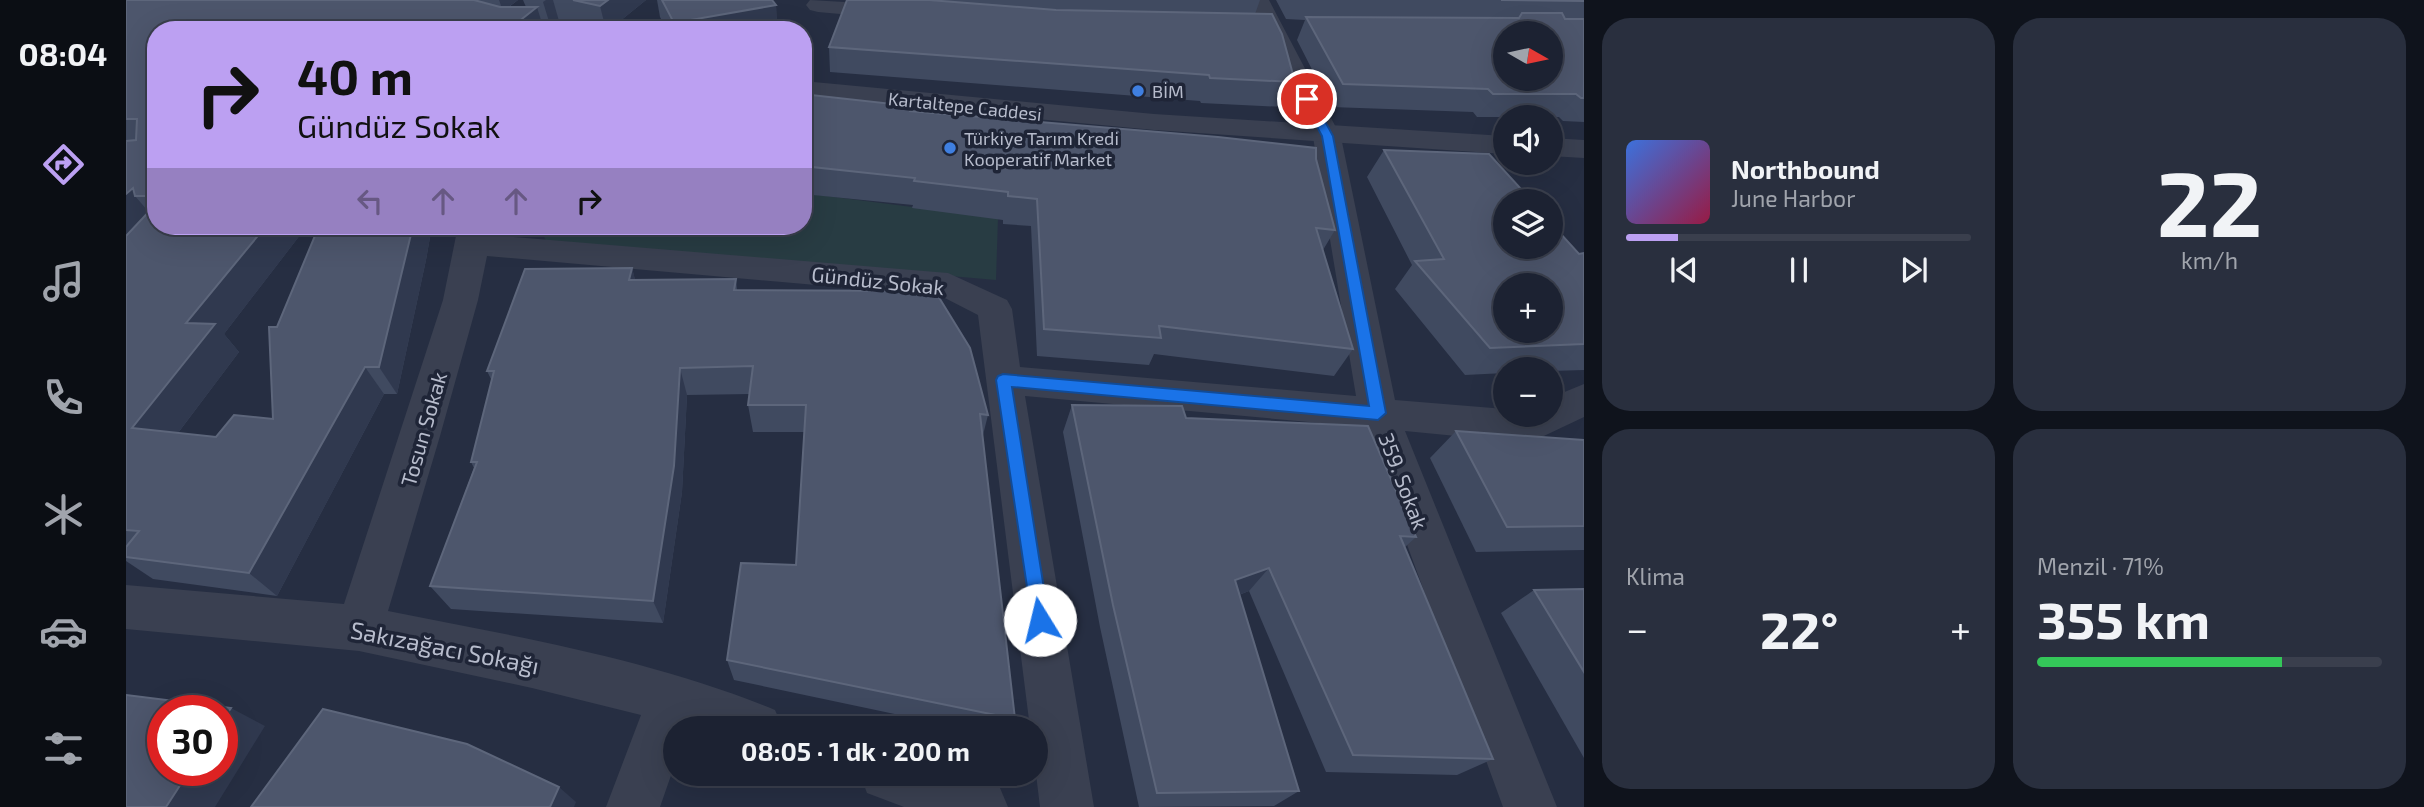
<!DOCTYPE html>
<html lang="tr">
<head>
<meta charset="utf-8">
<style>
  :root { --surface:#1c2232; --page:#292f3e; --text:#f1f3f6; --muted:#a0a4ac; --line:#3a3f4d; --accent:#bca0f2 }
  body { margin:0; font-family:"Exo 2",sans-serif; background:var(--page); color:var(--text); height:100vh; display:flex; flex-direction:column; font-size:26px; white-space:nowrap }
  * { box-sizing:border-box; margin:0 }
  p { font-size:23px; color:var(--muted) }
  .icon { flex:none; width:38px; height:38px; fill:none; stroke:currentColor; stroke-width:2; stroke-linecap:round; stroke-linejoin:round }
  .map { position:relative; flex:1; overflow:hidden }
  .side { display:flex; flex-direction:column; gap:18px; padding:18px; background:#0f131c; width:840px }
  .side>* { flex:none }
  .top-card { position:absolute; left:21px; top:21px; width:665px; height:214px; border-radius:28px; box-shadow:0 7px 28px #0002,0 0 0 2px var(--line); background:#bca0f2; color:#111; overflow:hidden }
  .needle { width:46px; rotate:99deg }
  .fabs { position:absolute; left:1367px; top:21px; display:grid; gap:14px }
  .fabs a { display:grid; place-items:center; width:70px; height:70px; border-radius:50%; background:var(--surface); box-shadow:0 7px 28px #0002,0 0 0 2px var(--line); font-size:35px }
  .speed { position:absolute; left:21px; top:695px; display:flex; gap:14px; font-size:35px; font-weight:700; text-align:center }
  .speed>* { display:grid; place-content:center; width:91px; height:91px; border-radius:50%; background:var(--surface); box-shadow:0 7px 28px #0002,0 0 0 2px var(--line); line-height:1 }
  .speed .limit { border:10px solid #d22; background:#fff; color:#111 }
  .pin { position:absolute; display:grid; place-items:center; width:60px; height:60px; color:#fff; margin:-30px; border:4px solid #fff; border-radius:50%; box-shadow:0 2px 7px #0007 }
  .me { position:absolute; width:77px; margin:-38px; rotate:351deg; stroke-linejoin:round; filter:drop-shadow(0 0 5px #0008) }
  .turn { display:flex; align-items:center; gap:24px; height:147px; padding:0 35px; font-size:32px }
  .turn .icon { width:91px; height:91px; stroke-width:2.5 }
  .turn b { display:block; font-size:49px; line-height:60px }
  .lanes { display:flex; align-items:center; height:66px; padding:0 35px; background:#0003; justify-content:center; gap:35px; direction:ltr }
  .lanes .off { opacity:.35 }
  .big { font-size:52px; font-weight:700; line-height:1.1 }
  .side .card { flex:1; display:flex; flex-direction:column; justify-content:center; gap:10px; min-width:0; padding:0 24px; border-radius:28px; background:var(--page) }
  .side .dial { align-items:center; gap:0 }
  .dial b { font-size:91px; line-height:1 }
  .song { display:flex; align-items:center; gap:21px }
  .cover { width:84px; height:84px; border-radius:10px; background:linear-gradient(135deg,hsl(220 70% 55%),hsl(340 70% 35%)) }
  .played { height:7px; border-radius:4px; background:linear-gradient(90deg,var(--accent) 15%,var(--line) 15%) }
  .keys { display:flex; justify-content:space-around; direction:ltr }
  .heat { display:flex; justify-content:space-between; align-items:center; font-size:38px; direction:ltr }
  .charge { height:10px; border-radius:5px; background:linear-gradient(90deg,#34c759 71%,var(--line) 0) }
  .side .tiles { flex:1; display:grid; gap:18px; grid-template-columns:repeat(2,1fr) }
  .trip { position:absolute; left:537px; top:716px; width:385px; height:70px; border-radius:35px; background:var(--surface); box-shadow:0 7px 28px #0002,0 0 0 2px var(--line); font-weight:700; line-height:70px; text-align:center }
  main { display:flex; flex:1; min-height:0 }
  .tab-bar { display:flex; flex-direction:column; width:126px; justify-content:space-around; align-items:center; background:#0b0e14; color:var(--muted) }
  .tab-bar .icon { width:49px; height:49px }
  .tab-bar .selected { color:var(--accent) }
  .tab-bar b { font-size:32px; color:var(--text) }
  .map>svg:first-child { display:block }
  .green { fill:#283c43 }
  .lines { fill:none; stroke-linecap:round; stroke-linejoin:round }
  .minor { fill:#3a4051; fill-rule:evenodd }
  .tertiary { fill:#3a4051; fill-rule:evenodd }
  .wall { fill:#404a60 }
  .shaded-wall { fill:#30394f }
  .building { fill:#4d566c; stroke:#5d667b; stroke-width:2; fill-rule:evenodd }
  .route { fill:#1a73e8; stroke:#114b97; stroke-width:2 }
  .shop-dot { fill:#3f7fe0; stroke:#1f2537; stroke-width:2.5 }
  .labels { text-anchor:middle; dominant-baseline:central; stroke-width:7; stroke-linejoin:round; paint-order:stroke }
  .far-poi-label { font-size:18px; fill:#b7bccc; stroke:#1f2537; text-anchor:start }
  .far-street-label { font-size:18px; fill:#b7bccc; stroke:#1f2537 }
  .street-label { font-size:21px; fill:#b7bccc; stroke:#1f2537 }
  .near-street-label { font-size:24px; fill:#b7bccc; stroke:#1f2537 }
</style>
</head>
<body>
<main>
<nav class="tab-bar">
<b>08:04</b>
<svg class="icon selected" aria-label="directions" viewBox="0 0 24 24"><path d="M12 3l9 9-9 9-9-9zM9 14v-3h6M13 9l2 2-2 2"/></svg>
<svg class="icon" aria-label="music" viewBox="0 0 24 24"><path d="M9 18V5l10-2v13"/><circle cx="6" cy="18" r="3"/><circle cx="16" cy="16" r="3"/></svg>
<svg class="icon" aria-label="phone" viewBox="0 0 24 24"><path d="M5 4h4l2 5-3 2q2 4 5 5l2-3 5 2v4C11 20 4 13 5 4z"/></svg>
<svg class="icon" aria-label="climate" viewBox="0 0 24 24"><path d="M12 3v18M4 7l16 10M4 17L20 7"/></svg>
<svg class="icon" aria-label="car" viewBox="0 0 24 24"><path d="M5 17H2v-5l4-1 3-4h7l3 4 3 1v5h-3M9 17h6M6 11h13"/><circle cx="7" cy="17" r="2"/><circle cx="17" cy="17" r="2"/></svg>
<svg class="icon" aria-label="filters" viewBox="0 0 24 24"><path d="M4 7h16M4 17h16"/><circle cx="9" cy="7" r="2"/><circle cx="15" cy="17" r="2"/></svg>
</nav>
<div class="map">
<svg width="1458" height="807" viewBox="0 0 1458 807">
  <rect width="100%" height="100%" fill="#262e42"/>
  <!-- green -->
  <path class="green" d="M677 193 872 218 870 280 420 241 413 226H677Z"/>
  <g class="lines">
    <!-- minor -->
    <g class="minor">
      <path d="M684 0 770 5 778 7 782 12 778 17 770 19 692 12 684 10 680 5Z"/>
      <path d="M1121 0H1143L1215 137 1269 400 1379 409V415H1424V398L1458 384V417L1403 443 1279 431 1431 807H1377L1238 427 899 396 968 807H914L910 774V728H904L852 315 815 296 361 256 352 300 314 436 262 611C392 637 526 659 649 710L657 728H550V761L534 807H480L515 715 406 688 233 651 0 629V585L218 604 317 300 332 226H364L363 235 822 273 881 300 886 309 894 367 1230 396 1187 137Z"/>
      <path d="M734 774H836L874 788 882 807H778L741 793Z"/>
    </g>
    <!-- tertiary -->
    <g class="tertiary">
      <path d="M677 81 1028 114 1379 136V154L1028 130 677 97Z"/>
      <path d="M1424 138 1458 140V158L1424 156Z"/>
    </g>
  </g>
  <!-- wall -->
  <g class="wall">
    <path d="M0 0H392L383 7H400L397 0H520L483 30H471L433 21 425 28 420 22 416 21 30 30V226H181L98 334 113 352 52 433 90 437 147 419 151 327 193 226H306L300 260 271 394H258L151 596 27 579 0 561Z"/>
    <path d="M531 0H646L650 5 651 30H541L534 17Z"/>
    <path d="M721 0H1134L1129 14 1169 82 1158 107 1075 103 1074 101 704 72 703 47Z"/>
    <path d="M1150 0H1458V122L1437 121 1433 117H1351L1347 112 1205 107 1171 40 1179 20 1160 19Z"/>
    <path d="M677 102 784 111 1190 159 1209 230 1197 250 1227 349 1208 376 1028 354 1023 365 911 356 905 226 877 224V220L786 208 787 205 677 194Z"/>
    <path d="M1258 150 1453 254 1458 253V370L1424 371V369H1379V373L1339 375 1269 289 1286 265 1241 177Z"/>
    <path d="M506 268 509 280 610 279 611 290 862 415 856 439 889 719 885 728H835L608 680 601 660 670 565 678 432H627L622 405 624 394 561 395 556 492 537 623 325 609 304 586 348 468 345 462 366 381 361 371Z"/>
    <path d="M946 405 1060 418 1290 537 1278 548 1367 759 1331 775 1200 772 1123 591 1113 595 1173 791 1148 806 1013 807 974 627 937 432Z"/>
    <path d="M1330 431 1458 440V550L1350 552 1304 458Z"/>
    <path d="M1458 589V758L1375 613 1408 590Z"/>
  </g>
  <!-- shaded-wall -->
  <g class="shaded-wall">
    <path d="M373 0H392L377 11Z"/>
    <path d="M420 0H427L433 21 425 28 417 2Z"/>
    <path d="M482 0H520L483 30H480L474 6Z"/>
    <path d="M650 5 651 30H549L548 23Z"/>
    <path d="M411 7 418 30H382Z"/>
    <path d="M7 188 9 196 28 218 0 242V194Z"/>
    <path d="M140 226H181L98 334 113 352 36 454 6 428 60 323Z"/>
    <path d="M287 226H306L300 260 271 394 253 367Z"/>
    <path d="M506 268 514 297 503 280Z"/>
    <path d="M239 367 258 394 151 596 123 573Z"/>
    <path d="M554 368 561 395 556 492 537 623 527 601Z"/>
    <path d="M1143 568 1123 591 1090 603 1109 580Z"/>
    <path d="M105 708 139 726 89 807H40L64 770H96V721Z"/>
    <path d="M433 787 450 802 448 807H424Z"/>
  </g>
  <!-- building -->
  <g class="building">
    <path d="M0 0H348L374 7H411L382 30H30V196H9L7 188 0 194V141L10 140 11 119H0Z"/>
    <path d="M447 0H482L474 6Z"/>
    <path d="M536 0H646L650 5 548 23Z"/>
    <path d="M721 0H803L930 10 1146 14 1156 34 1169 82 1084 78 1083 75 703 47Z"/>
    <path d="M1375 0H1458V1Z"/>
    <path d="M1396 13H1436L1439 19H1458V98H1455L1450 94H1367L1362 89 1217 84 1180 17 1393 18ZM1379 33H1424V79H1379Z"/>
    <path d="M685 95 785 106 784 111 1092 137 1190 148V159L1209 230 1190 228 1227 349 1033 326 1035 338 918 329 911 199 882 196V192L788 181 789 178 677 166V102H682Z"/>
    <path d="M1258 150 1363 154 1406 201H1379V247H1424V222L1453 254 1458 253V344L1364 348 1289 261 1318 259ZM1379 285H1424V331H1379Z"/>
    <path d="M30 204V226H140L60 323 89 324 6 428 90 437 108 415 147 419 143 327H151L193 226H287L253 367H239L123 573 0 557V547L13 531 0 530V236Z"/>
    <path d="M506 268 503 280 610 279 608 290 809 291 844 348 862 415 854 414 889 719 601 660 615 563 670 565 680 405H622L627 366 554 368 548 466 527 601 304 586 351 462H345L368 371H361L399 269Z"/>
    <path d="M946 405 1056 406 1060 418 1242 426 1290 537 1274 536 1367 759 1227 755 1143 568 1109 580 1173 791 1031 793 987 605Z"/>
    <path d="M1330 431 1458 440V526L1381 527Z"/>
    <path d="M1458 589V672L1408 590Z"/>
    <path d="M0 695 105 708 96 721V710H37V770H64L40 807H0Z"/>
    <path d="M197 709 341 744 433 787 424 807H125Z"/>
  </g>
  <!-- route -->
  <path class="route" d="M1181 96 1187 99 1207 136 1260 413 1252 420 886 387 923 620 920 627 914 629 907 627 870 380 872 376 877 374 1243 406 1196 136 1176 99Z"/>
  <!-- markers -->
  <g class="shop-dot">
    <circle cx="1012" cy="91" r="7"/>
    <circle cx="824" cy="148" r="7"/>
  </g>
  <g class="labels">
    <!-- far-poi labels -->
    <g class="far-poi-label">
      <text x="1026" y="91">BİM</text>
      <text x="838" y="138">Türkiye Tarım Kredi<tspan x="838" dy="21">Kooperatif Market</tspan></text>
    </g>
    <!-- far-street labels -->
    <g class="far-street-label">
      <text transform="translate(839 106) rotate(6)">Kartaltepe Caddesi</text>
    </g>
    <!-- street labels -->
    <g class="street-label">
      <text transform="translate(752 280) rotate(6)">Gündüz Sokak</text>
      <text transform="translate(297 429) rotate(-74)">Tosun Sokak</text>
      <text transform="translate(1278 481) rotate(69)">359. Sokak</text>
    </g>
    <!-- near-street labels -->
    <g class="near-street-label">
      <text transform="translate(319 647) rotate(11)">Sakızağacı Sokağı</text>
    </g>
  </g>
</svg>
<div class="fabs">
<a><svg class="needle" viewBox="-14 -14 28 28"><path d="M0-13l5 13h-10z" fill="#e53935"/><path d="M0 13l5-13h-10z" fill="#a0a4ac"/></svg></a>
<a><svg class="icon" aria-label="sound" viewBox="0 0 24 24"><path d="M4 9h4l5-4v14l-5-4H4zM17 9q2 3 0 6"/></svg></a>
<a><svg class="icon" aria-label="layers" viewBox="0 0 24 24"><path d="M12 4l9 5-9 5-9-5zM3 14l9 5 9-5"/></svg></a>
<a>+</a>
<a>−</a>
</div>
<div class="speed"><div class="limit">30</div></div>
<div class="pin" style="left:1181px;top:99px;background:#d93025"><svg class="icon" aria-label="arrive" viewBox="0 0 24 24"><path d="M6 21V4h12l-3 4 3 4H6"/></svg></div>
<svg class="me" style="left:914px;top:620px" viewBox="-20 -20 40 40"><circle r="19" fill="#fff"/><path d="M0-13L10 11 0 6-10 11z" fill="#1a73e8"/></svg>
<div class="trip">08:05 · 1 dk · 200 m</div>
<div class="top-card">
<div class="turn"><svg class="icon" aria-label="right" viewBox="0 0 24 24"><path d="M7 20v-9h11M14 6l5 5-5 5"/></svg><div><b>40 m</b>Gündüz Sokak</div></div>
<div class="lanes"><svg class="icon off" aria-label="left" viewBox="0 0 24 24"><path d="M17 20v-9H6M10 6l-5 5 5 5"/></svg><svg class="icon off" aria-label="ahead" viewBox="0 0 24 24"><path d="M12 20V5M6 11l6-6 6 6"/></svg><svg class="icon off" aria-label="ahead" viewBox="0 0 24 24"><path d="M12 20V5M6 11l6-6 6 6"/></svg><svg class="icon" aria-label="right" viewBox="0 0 24 24"><path d="M7 20v-9h11M14 6l5 5-5 5"/></svg></div>
</div>
</div>
<section class="side">
<div class="tiles">
<div class="card">
<div class="song"><i class="cover"></i><div><b>Northbound</b><p>June Harbor</p></div></div>
<div class="played"></div>
<div class="keys"><svg class="icon" aria-label="previous" viewBox="0 0 24 24"><path d="M18 5L8 12l10 7zM5 5v14"/></svg><svg class="icon" aria-label="pause" viewBox="0 0 24 24"><path d="M8 5v14M16 5v14"/></svg><svg class="icon" aria-label="next" viewBox="0 0 24 24"><path d="M6 5l10 7-10 7zM19 5v14"/></svg></div>
</div>
<div class="card dial"><b>22</b><p>km/h</p></div>
<div class="card"><p>Klima</p>
<div class="heat"><a>−</a><b class="big">22°</b><a>+</a></div>
</div>
<div class="card"><p>Menzil · 71%</p><b class="big">355 km</b><div class="charge"></div></div>
</div>
</section>
</main>
</body>
</html>
